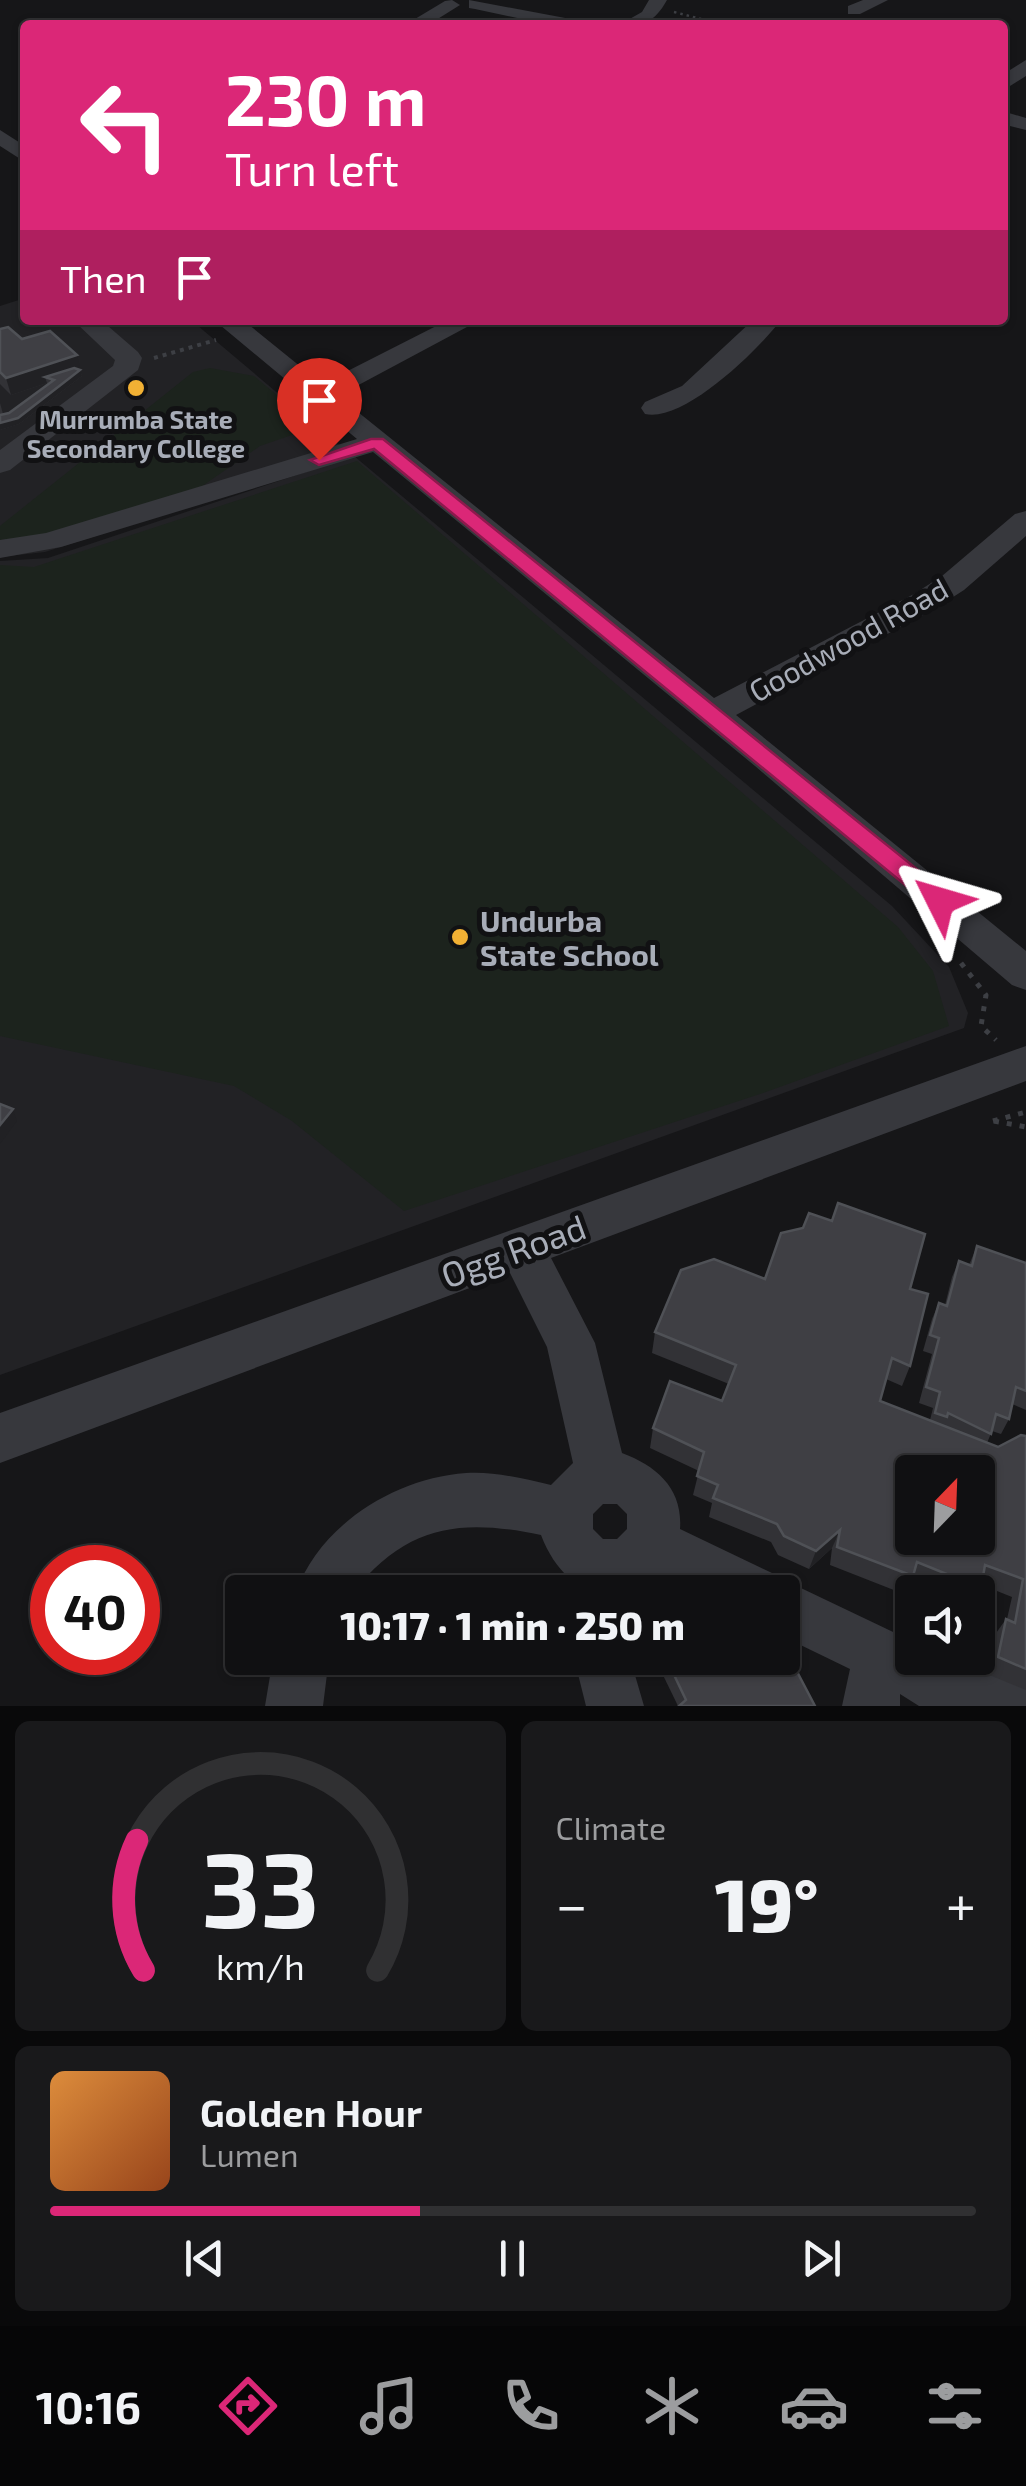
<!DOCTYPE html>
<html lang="en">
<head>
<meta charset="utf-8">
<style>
  :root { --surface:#101012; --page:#19191b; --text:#f1f3f6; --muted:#9c9d9f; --line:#303032; --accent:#db2777 }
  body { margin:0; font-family:"Exo 2",sans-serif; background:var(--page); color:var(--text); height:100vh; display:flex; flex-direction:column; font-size:38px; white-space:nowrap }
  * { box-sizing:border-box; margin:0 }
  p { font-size:32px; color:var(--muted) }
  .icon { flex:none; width:55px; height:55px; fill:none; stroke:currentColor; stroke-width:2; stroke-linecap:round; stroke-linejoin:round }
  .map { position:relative; height:1706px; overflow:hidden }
  .details { display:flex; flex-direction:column; gap:15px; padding:15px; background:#09090a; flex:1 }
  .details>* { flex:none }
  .hud { position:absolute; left:20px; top:20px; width:988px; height:305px; border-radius:10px; box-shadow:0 2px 8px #0004,0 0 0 2px var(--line); background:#db2777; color:#fff; overflow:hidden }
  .needle { width:65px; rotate:23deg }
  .tools { position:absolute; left:895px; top:1455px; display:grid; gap:20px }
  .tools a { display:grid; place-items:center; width:100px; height:100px; border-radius:10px; background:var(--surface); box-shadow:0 2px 8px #0004,0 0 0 2px var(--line); font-size:50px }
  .speed { position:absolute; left:30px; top:1545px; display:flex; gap:20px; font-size:50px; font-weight:700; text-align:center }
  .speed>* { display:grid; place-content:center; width:130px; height:130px; border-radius:50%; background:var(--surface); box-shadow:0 2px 8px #0004,0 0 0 2px var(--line); line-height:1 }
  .speed .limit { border:15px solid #d22; background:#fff; color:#111 }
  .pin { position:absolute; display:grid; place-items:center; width:85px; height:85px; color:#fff; margin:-102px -42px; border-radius:50% 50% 50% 0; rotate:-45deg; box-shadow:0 0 10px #0007 }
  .pin .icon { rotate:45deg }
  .me { position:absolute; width:110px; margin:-55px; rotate:310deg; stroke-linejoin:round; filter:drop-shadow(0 0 8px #0008) }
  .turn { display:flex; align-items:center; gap:35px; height:210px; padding:0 40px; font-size:45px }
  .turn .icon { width:130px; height:130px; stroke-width:2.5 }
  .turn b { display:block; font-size:70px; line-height:85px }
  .then { display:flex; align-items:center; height:95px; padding:0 40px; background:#0003; gap:20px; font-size:38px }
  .big { font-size:75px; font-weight:800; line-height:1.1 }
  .details .card { flex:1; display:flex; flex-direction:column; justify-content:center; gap:15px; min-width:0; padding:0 35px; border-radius:15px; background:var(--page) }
  .details .dial { align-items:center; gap:0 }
  .dial svg { height:260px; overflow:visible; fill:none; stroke:var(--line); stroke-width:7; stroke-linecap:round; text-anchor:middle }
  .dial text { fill:var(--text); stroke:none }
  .song { display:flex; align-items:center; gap:30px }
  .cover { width:120px; height:120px; border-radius:15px; background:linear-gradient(135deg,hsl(30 70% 55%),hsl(20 70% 35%)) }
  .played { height:10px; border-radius:5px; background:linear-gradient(90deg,var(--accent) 40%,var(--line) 40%) }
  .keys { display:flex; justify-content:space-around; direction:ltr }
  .heat { display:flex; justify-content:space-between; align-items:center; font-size:55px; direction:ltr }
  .details .tiles { flex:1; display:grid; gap:15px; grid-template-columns:1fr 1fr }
  .card:last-child { grid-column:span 2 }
  .trip { position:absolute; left:225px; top:1575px; width:575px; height:100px; border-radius:10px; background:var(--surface); box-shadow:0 2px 8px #0004,0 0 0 2px var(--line); font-weight:800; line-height:100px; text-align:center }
  .tab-bar { display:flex; height:160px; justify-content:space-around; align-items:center; background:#060607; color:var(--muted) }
  .tab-bar .icon { width:70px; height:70px }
  .tab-bar .active { color:var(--accent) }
  .tab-bar b { font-size:45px; color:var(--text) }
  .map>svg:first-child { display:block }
  .built { fill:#222225 }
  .green { fill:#1c231d }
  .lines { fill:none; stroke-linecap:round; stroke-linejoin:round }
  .path-far2 { stroke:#3d3f44; stroke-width:2.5; stroke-dasharray:2.5 4; stroke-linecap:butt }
  .path-far1 { stroke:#3d3f44; stroke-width:4; stroke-dasharray:4 5; stroke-linecap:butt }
  .path { stroke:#3d3f44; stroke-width:5; stroke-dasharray:5 8; stroke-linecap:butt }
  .minor { fill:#37383d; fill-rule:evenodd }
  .wall { fill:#323236 }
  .shaded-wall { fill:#212124 }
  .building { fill:#3f3f44; stroke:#4f5156; stroke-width:2.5; fill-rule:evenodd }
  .route { fill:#db2777; stroke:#8e194d; stroke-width:2.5 }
  .poi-dot { fill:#f2b134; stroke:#111113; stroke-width:4 }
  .labels { text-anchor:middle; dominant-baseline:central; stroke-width:10; stroke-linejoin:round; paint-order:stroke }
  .far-poi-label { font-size:25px; font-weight:bold; fill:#a8adb8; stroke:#111113 }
  .street-label { font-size:30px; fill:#a8adb8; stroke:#111113 }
  .poi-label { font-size:30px; font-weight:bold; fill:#a8adb8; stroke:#111113; text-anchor:start }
  .near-street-label { font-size:35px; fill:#a8adb8; stroke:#111113 }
</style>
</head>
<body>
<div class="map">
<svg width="1026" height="1706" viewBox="0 0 1026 1706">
  <rect width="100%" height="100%" fill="#161618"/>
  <!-- built -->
  <g class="built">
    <path d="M25 298V320H191L351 455 45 552 0 557V306Z"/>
    <path d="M354 456 892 906 949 967 968 1013 964 1028 0 1375V561L48 558Z"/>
  </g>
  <!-- green -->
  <g class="green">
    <path d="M210 368 254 376 315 427 260 446 198 489 44 537 0 540V526L193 372Z"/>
    <path d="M357 461 898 927 933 971 949 1026 763 1093 404 1211 292 1121 234 1086 0 1036V565L34 567Z"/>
  </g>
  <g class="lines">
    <!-- path-far2 -->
    <path class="path-far2" d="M674 12 724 25"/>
    <!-- path-far1 -->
    <path class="path-far1" d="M154 358 216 340"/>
    <!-- path -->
    <g class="path">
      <path d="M961 963 986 995 981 1026 996 1040"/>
      <path d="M993 1121 1026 1112"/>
      <path d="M994 1121 1026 1127"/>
    </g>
    <!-- minor -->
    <g class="minor">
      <path d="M469 0 576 20 585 25H550L475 9 469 8Z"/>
      <path d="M649 0H667C654 23 645 25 619 25L642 12Z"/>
      <path d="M863 0H888L860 14H848V6Z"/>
      <path d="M445 1 452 0 460 5 428 25H405Z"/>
      <path d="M1026 60V76L1002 91V75Z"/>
      <path d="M1002 111 1026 118V130L1002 124Z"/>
      <path d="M0 130 25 146V162L0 146Z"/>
      <path d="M73 320H101L138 352 142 358 138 370 10 470 0 473V450L113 366 115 360Z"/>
      <path d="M214 320H243L322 384 448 320H480L338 396 714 698 914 594 942 576 1015 514 1026 511V536L964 590 936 608 736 715 1026 951V990L1012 985 755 766 373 452 61 547 0 558V540L46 533 357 439Z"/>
      <path d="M753 320H781C758 350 684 423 645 414L641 408 645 402 682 386Z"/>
      <path d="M1026 1046V1081L551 1258 595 1343 622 1453C657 1466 683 1489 680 1529L772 1573 776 1582 782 1579 912 1641V1658H948L957 1664 995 1654 1026 1664V1706H919L900 1694V1706H842L850 1669 782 1636V1592H695L658 1575C607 1611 562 1590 541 1535 460 1518 407 1525 353 1592H296C320 1525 395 1478 466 1473 494 1471 524 1479 551 1485L573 1463 547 1347 510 1273 0 1463V1413ZM603 1504H617L627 1514V1529L617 1539H603L593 1529V1514Z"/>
      <path d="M273 1658H329L323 1706H265Z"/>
      <path d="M574 1658H630L644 1706H586Z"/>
    </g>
  </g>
  <!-- wall -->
  <g class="wall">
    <path d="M0 329 80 370 82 376 19 424 0 430V403L3 414 9 413 49 384 47 383 11 395 0 384Z"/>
    <path d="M977 1246 1025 1263 1026 1259V1410L1012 1404 1009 1419 1001 1434 992 1431 987 1443 998 1447 1026 1436V1690L987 1674 994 1636 1006 1619H1007L1012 1597 982 1585 978 1594V1592H939L911 1581 904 1594 830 1565 832 1548 809 1569 778 1555 771 1542 709 1517 712 1503 693 1495 699 1471 650 1448 653 1428 722 1401 729 1384 652 1353 655 1332 765 1279 910 1289V1366L902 1386 886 1379 880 1401 930 1420 933 1408 919 1403 932 1354 923 1351 932 1319 939 1303 945 1305 952 1277 959 1261 969 1265Z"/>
    <path d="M664 1658H782L815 1706H678L661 1671Z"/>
  </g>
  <!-- shaded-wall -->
  <g class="shaded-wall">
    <path d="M77 355 82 376 19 424 0 430V423L75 374 45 377 47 383 11 395 6 378Z"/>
    <path d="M13 1109 17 1121 0 1144V1125Z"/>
    <path d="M840 1530 832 1548 809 1569 816 1551Z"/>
  </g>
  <!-- building -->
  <g class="building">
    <path d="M8 327 22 339 50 331 77 355 6 378 0 372V329Z"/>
    <path d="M74 368 80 370 18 418 0 423V415L9 413 54 380 45 377Z"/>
    <path d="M0 1104 13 1109 0 1125Z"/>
    <path d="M838 1203 925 1234 910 1289 928 1294 910 1366 892 1358 880 1401 998 1447 1021 1435 1026 1436V1669L998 1657 1006 1619 1015 1623 1023 1579 985 1565 981 1588 917 1562 913 1576 837 1547 840 1530 816 1551 784 1536 777 1524 713 1498 718 1485 697 1476 704 1452 653 1428 670 1381 722 1401 736 1365 655 1332 681 1270 714 1259 765 1279 781 1233 803 1228 809 1213 832 1221ZM912 1472H978V1538H912Z"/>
    <path d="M977 1246 1026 1263V1391L1016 1387 1009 1419 996 1414 991 1434 948 1413 947 1417 935 1413 940 1392 926 1387 939 1338 930 1335 939 1303 947 1306 959 1261 972 1266Z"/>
    <path d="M782 1643 815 1706H679L686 1700 666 1658H782Z"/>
  </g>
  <!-- route -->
  <path class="route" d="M371 439H383L949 895 952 901 949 907H932L374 449 319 465 310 460Z"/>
  <!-- markers -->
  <g class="poi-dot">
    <circle cx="136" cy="388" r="10"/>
    <circle cx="460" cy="937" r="10"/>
  </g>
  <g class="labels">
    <!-- far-poi labels -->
    <g class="far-poi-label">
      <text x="136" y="419">Murrumba State<tspan x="136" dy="29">Secondary College</tspan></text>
    </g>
    <!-- street labels -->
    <g class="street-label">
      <text transform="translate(848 639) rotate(-29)">Goodwood Road</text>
    </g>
    <!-- poi labels -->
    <g class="poi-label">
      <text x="480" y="920">Undurba<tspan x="480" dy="34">State School</tspan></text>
    </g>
    <!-- near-street labels -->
    <g class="near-street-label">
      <text transform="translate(513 1250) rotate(-20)">Ogg Road</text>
    </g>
  </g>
</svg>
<div class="tools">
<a><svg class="needle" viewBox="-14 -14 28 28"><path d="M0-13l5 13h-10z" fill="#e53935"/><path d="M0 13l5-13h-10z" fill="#9c9d9f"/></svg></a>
<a><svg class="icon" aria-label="sound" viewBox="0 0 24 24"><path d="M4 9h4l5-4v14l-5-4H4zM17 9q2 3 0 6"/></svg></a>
</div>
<div class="speed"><div class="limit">40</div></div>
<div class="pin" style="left:319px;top:460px;background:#d93025"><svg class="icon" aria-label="arrive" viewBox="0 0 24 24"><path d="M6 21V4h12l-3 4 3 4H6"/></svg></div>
<svg class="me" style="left:940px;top:901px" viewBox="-20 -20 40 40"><path d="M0-17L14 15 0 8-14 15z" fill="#db2777" stroke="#fff" stroke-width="4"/></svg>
<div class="trip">10:17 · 1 min · 250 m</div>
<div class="hud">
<div class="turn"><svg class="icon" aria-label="left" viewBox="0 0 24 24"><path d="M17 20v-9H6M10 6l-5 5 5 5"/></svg><div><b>230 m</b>Turn left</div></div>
<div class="then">Then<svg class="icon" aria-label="arrive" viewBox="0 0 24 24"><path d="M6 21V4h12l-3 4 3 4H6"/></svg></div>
</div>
</div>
<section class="details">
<div class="tiles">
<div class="card dial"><svg viewBox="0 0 100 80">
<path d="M14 69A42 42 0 1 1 86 69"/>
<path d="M14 69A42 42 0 0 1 12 29" stroke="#db2777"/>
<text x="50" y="56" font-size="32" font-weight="700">33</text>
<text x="50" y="72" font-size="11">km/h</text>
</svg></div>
<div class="card"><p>Climate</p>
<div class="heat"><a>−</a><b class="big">19°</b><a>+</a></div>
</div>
<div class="card">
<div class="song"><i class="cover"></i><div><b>Golden Hour</b><p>Lumen</p></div></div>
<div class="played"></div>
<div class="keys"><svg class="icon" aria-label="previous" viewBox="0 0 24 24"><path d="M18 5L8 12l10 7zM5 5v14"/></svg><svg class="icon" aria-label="pause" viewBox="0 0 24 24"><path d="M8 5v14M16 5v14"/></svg><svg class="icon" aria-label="next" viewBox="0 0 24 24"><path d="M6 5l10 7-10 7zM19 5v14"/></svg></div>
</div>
</div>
</section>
<nav class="tab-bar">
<b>10:16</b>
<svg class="icon active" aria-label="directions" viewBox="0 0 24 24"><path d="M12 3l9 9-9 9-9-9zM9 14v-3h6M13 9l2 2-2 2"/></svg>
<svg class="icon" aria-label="music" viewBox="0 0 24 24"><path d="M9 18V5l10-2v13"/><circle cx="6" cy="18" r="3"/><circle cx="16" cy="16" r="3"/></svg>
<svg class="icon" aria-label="phone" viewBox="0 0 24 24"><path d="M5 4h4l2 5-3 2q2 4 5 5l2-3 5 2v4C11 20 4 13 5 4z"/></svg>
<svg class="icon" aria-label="climate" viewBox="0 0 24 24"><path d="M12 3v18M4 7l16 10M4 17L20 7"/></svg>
<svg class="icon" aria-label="car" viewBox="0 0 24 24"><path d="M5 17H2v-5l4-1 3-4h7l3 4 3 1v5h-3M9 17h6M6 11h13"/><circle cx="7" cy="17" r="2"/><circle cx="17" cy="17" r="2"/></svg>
<svg class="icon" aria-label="filters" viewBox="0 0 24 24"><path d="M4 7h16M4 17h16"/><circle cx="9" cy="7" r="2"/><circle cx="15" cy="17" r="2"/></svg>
</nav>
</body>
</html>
